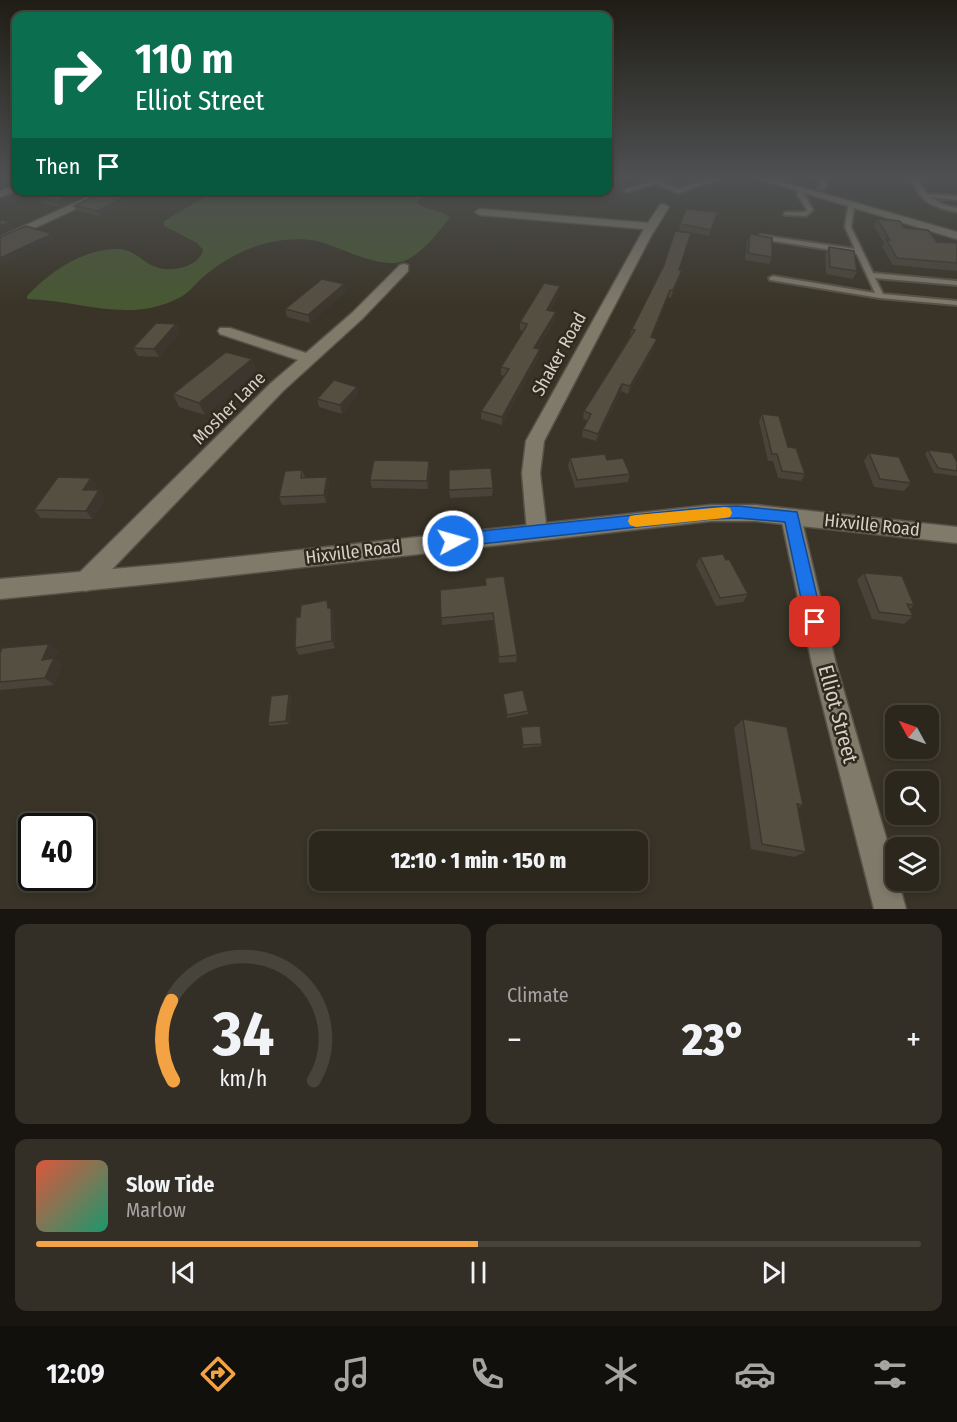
<!DOCTYPE html>
<html lang="en">
<head>
<meta charset="utf-8">
<style>
  :root { --surface:#2b271d; --page:#332f26; --text:#f1f3f6; --muted:#a6a5a4; --line:#47443b; --accent:#f4a344 }
  body { margin:0; font-family:"Fira Sans Condensed",sans-serif; background:var(--page); color:var(--text); height:100vh; display:flex; flex-direction:column; font-size:22px; white-space:nowrap }
  * { box-sizing:border-box; margin:0 }
  p { font-size:20px; color:var(--muted) }
  .icon { flex:none; width:33px; height:33px; fill:none; stroke:currentColor; stroke-width:2; stroke-linecap:round; stroke-linejoin:round }
  .map { position:relative; height:909px; overflow:hidden }
  .side { display:flex; flex-direction:column; gap:15px; padding:15px; background:#181510; flex:1 }
  .side>* { flex:none }
  .guide { position:absolute; left:12px; top:12px; width:600px; height:183px; border-radius:12px; box-shadow:0 3px 9px #0003,0 0 0 2px var(--line); background:#0b6e4f; color:#fff; overflow:hidden }
  .needle { width:39px; rotate:310deg }
  .fabs { position:absolute; left:885px; top:705px; display:grid; gap:12px }
  .fabs a { display:grid; place-items:center; width:54px; height:54px; border-radius:12px; background:var(--surface); box-shadow:0 3px 9px #0003,0 0 0 2px var(--line); font-size:30px }
  .speed { position:absolute; left:18px; top:813px; display:flex; gap:12px; font-size:30px; font-weight:700; text-align:center }
  .speed>* { display:grid; place-content:center; width:78px; height:78px; border-radius:50%; background:var(--surface); box-shadow:0 3px 9px #0003,0 0 0 2px var(--line); line-height:1 }
  .speed .limit { border:3px solid #111; border-radius:9px; background:#fff; color:#111 }
  .pin { position:absolute; display:grid; place-items:center; width:51px; height:51px; color:#fff; margin:-26px; border-radius:12px; box-shadow:0 3px 9px #0006 }
  .me { position:absolute; width:66px; margin:-33px; rotate:84deg; stroke-linejoin:round; filter:drop-shadow(0 0 4px #0008) }
  .turn { display:flex; align-items:center; gap:21px; height:126px; padding:0 24px; font-size:27px }
  .turn .icon { width:78px; height:78px; stroke-width:2.5 }
  .turn b { display:block; font-size:42px; line-height:51px }
  .then { display:flex; align-items:center; height:57px; padding:0 24px; background:#0003; gap:12px; font-size:22px }
  .big { font-size:45px; font-weight:800; line-height:1.1 }
  .side .tile { flex:1; display:flex; flex-direction:column; justify-content:center; gap:9px; min-width:0; padding:0 21px; border-radius:12px; background:var(--page) }
  .side .dial { align-items:center; gap:0 }
  .dial svg { height:156px; overflow:visible; fill:none; stroke:var(--line); stroke-width:7; stroke-linecap:round; text-anchor:middle }
  .dial text { fill:var(--text); stroke:none }
  .song { display:flex; align-items:center; gap:18px }
  .cover { width:72px; height:72px; border-radius:9px; background:linear-gradient(135deg,hsl(10 70% 55%),hsl(160 70% 35%)) }
  .played { height:6px; border-radius:3px; background:linear-gradient(90deg,var(--accent) 50%,var(--line) 50%) }
  .keys { display:flex; justify-content:space-around; direction:ltr }
  .heat { display:flex; justify-content:space-between; align-items:center; font-size:33px; direction:ltr }
  .side .tiles { flex:1; display:grid; gap:15px; grid-template-columns:1fr 1fr }
  .tile:last-child { grid-column:span 2 }
  .trip { position:absolute; left:309px; top:831px; width:339px; height:60px; border-radius:12px; background:var(--surface); box-shadow:0 3px 9px #0003,0 0 0 2px var(--line); font-weight:800; line-height:60px; text-align:center }
  .tabs { display:flex; height:96px; justify-content:space-around; align-items:center; background:#11100c; color:var(--muted) }
  .tabs .icon { width:42px; height:42px }
  .tabs .on { color:var(--accent) }
  .tabs b { font-size:27px; color:var(--text) }
  .map>svg:first-child { display:block }
  .green { fill:#485832 }
  .lines { fill:none; stroke-linecap:round; stroke-linejoin:round }
  .lane-casing { stroke:#575247; stroke-width:4 }
  .street-casing { stroke:#575247; stroke-width:3 }
  .secondary-casing { stroke:#575247; stroke-width:3 }
  .lane { fill:#807a6b; fill-rule:evenodd }
  .street { fill:#807a6b; fill-rule:evenodd }
  .secondary { fill:#807a6b; fill-rule:evenodd }
  .wall { fill:#494439 }
  .shaded-wall { fill:#3c372e }
  .building { fill:#554f42; stroke:#3c372e; stroke-width:1.5 }
  .route { fill:#1a73e8; stroke:#114b97; stroke-width:1.5 }
  .slow { fill:#f59e0b }
  .labels { text-anchor:middle; dominant-baseline:central; stroke-width:5; stroke-linejoin:round; paint-order:stroke }
  .street-label { font-size:18px; fill:#d4d1c9; stroke:#2f2a1d }
  .near-street-label { font-size:21px; fill:#d4d1c9; stroke:#2f2a1d }
</style>
</head>
<body>
<div class="map">
<svg width="957" height="909" viewBox="0 0 957 909">
  <rect width="100%" height="100%" fill="#393427"/>
  <!-- green -->
  <path class="green" d="M215 191H446L429 195 416 202C425 211 440 209 450 217 439 232 422 254 404 261 380 270 341 247 317 241 303 238 285 239 271 242 245 248 223 260 203 277 195 284 189 293 179 298 128 324 79 300 27 299V296C49 272 84 248 119 249 135 250 142 262 156 267 171 273 199 267 203 250L197 243 164 226V221Z"/>
  <g class="lines">
    <!-- lane casing -->
    <g class="lane-casing">
      <g id="lane">
        <path d="M659 179H664V181L661 182 678 189 709 179H718L678 193 655 184 627 192 624 190Z"/>
        <path d="M817 179H823L827 185 823 189 818 188 821 185Z"/>
        <path d="M911 179H917L927 194 957 196V200L931 197 944 205 957 208V212C945 210 929 206 921 196 918 193 914 184 911 179Z"/>
        <path d="M798 190H802L813 210 806 216 784 215V213L786 212H804L807 210 797 194Z"/>
        <path d="M851 205 854 207 851 227 873 273 957 281V285L875 278 883 294 957 301V305L880 298 770 280 769 278 773 276 875 293 857 254 761 239 758 237 761 235 855 249 845 227 848 207Z"/>
      </g>
    </g>
    <!-- street casing -->
    <g class="street-casing">
      <g id="street">
        <path d="M16 185 18 190 0 197V191Z"/>
        <path d="M103 190H117L0 244V237Z"/>
        <path d="M664 204 669 207 651 236 544 441 540 473 547 532 544 538 537 540 530 538 527 532 522 473 526 441 644 229 480 215 475 212 480 209 648 223 660 205Z"/>
        <path d="M404 264 408 265V271L362 319 283 391 94 588 86 591 78 588 75 581 78 574 271 383 298 360 220 334 218 331 220 328H230L306 353 352 313 400 265Z"/>
        <path d="M791 509 798 511 801 517 836 664 896 872V880H898L906 909H874L812 664 781 517 784 511Z"/>
      </g>
    </g>
    <!-- secondary casing -->
    <g class="secondary-casing">
      <g id="secondary">
        <path d="M758 179H773L957 232V239Z"/>
        <path d="M711 505H756L957 527V543L756 521H711L180 581 0 599V579L180 563Z"/>
      </g>
    </g>
    <!-- lane -->
    <use href="#lane" class="lane"/>
    <!-- street -->
    <use href="#street" class="street"/>
    <!-- secondary -->
    <use href="#secondary" class="secondary"/>
  </g>
  <!-- wall -->
  <g class="wall">
    <path d="M610 179H629L617 182Z"/>
    <path d="M20 190H96L60 207 41 203 39 197 34 196 32 193Z"/>
    <path d="M107 190 100 216 77 211 74 206Z"/>
    <path d="M718 212 709 236 679 230 680 224Z"/>
    <path d="M877 219 904 228 937 242 957 243V271L893 265 882 247 884 243 874 226Z"/>
    <path d="M750 234 772 257 769 264 745 260 747 242Z"/>
    <path d="M829 247 857 271 853 279 826 274 825 254Z"/>
    <path d="M679 270 680 277 671 298 668 297 652 338 655 346 628 394 621 391 596 441 582 437 583 429 588 421 583 419 584 411 630 336 632 329Z"/>
    <path d="M344 284 345 292 310 323 287 317 285 309Z"/>
    <path d="M559 294 550 311 555 320 538 349 539 357 502 425 481 419V411L504 376 501 375V367L524 331 520 330V322Z"/>
    <path d="M176 324 180 332 159 357 138 356 133 348Z"/>
    <path d="M252 359 256 371 205 415 179 407 173 394Z"/>
    <path d="M357 387 358 395 342 414 319 407 317 399Z"/>
    <path d="M762 414 788 447 805 474 801 481 778 478 773 461H768L759 421Z"/>
    <path d="M928 450 957 462V476L934 473 925 454Z"/>
    <path d="M869 453 911 483 904 491 874 487 864 461Z"/>
    <path d="M570 458 607 460 630 474 628 482 575 488 568 466Z"/>
    <path d="M430 469 428 489 372 488 370 480Z"/>
    <path d="M302 470 305 477H327L329 485 326 503 282 505 279 497Z"/>
    <path d="M91 478 97 486 94 490H99L105 498 92 519 41 518 34 510Z"/>
    <path d="M493 488 492 496 450 498 449 490Z"/>
    <path d="M700 557 726 560 748 594 743 602 716 606 696 565Z"/>
    <path d="M864 573 914 605 910 609 913 616 904 624 872 619 857 580Z"/>
    <path d="M485 578 517 655 516 662 499 663 493 620 442 625 440 590 485 585Z"/>
    <path d="M331 608 334 615 335 648 299 655 295 648 300 617Z"/>
    <path d="M58 651 54 659 62 665 54 685 0 690V653Z"/>
    <path d="M289 694 291 697 289 724 270 726 268 723Z"/>
    <path d="M503 694 528 711V714L507 718 503 697Z"/>
    <path d="M743 719 803 805 798 808 806 852 794 857 751 849 734 728Z"/>
    <path d="M521 727 542 744 541 746 523 748Z"/>
  </g>
  <!-- shaded-wall -->
  <g class="shaded-wall">
    <path d="M10 179H15L16 183 2 188 0 185V182Z"/>
    <path d="M617 179H629L617 182Z"/>
    <path d="M82 190H96L60 207 57 202Z"/>
    <path d="M138 190H150L100 216 98 211Z"/>
    <path d="M10 222 14 228 0 235V226Z"/>
    <path d="M52 234 55 240 0 267V258Z"/>
    <path d="M682 270 680 277 671 298 673 290Z"/>
    <path d="M344 284 345 292 310 323 308 315Z"/>
    <path d="M560 286 559 294 546 318 547 310Z"/>
    <path d="M670 290 668 297 649 345 651 337Z"/>
    <path d="M556 312 555 320 534 356V348Z"/>
    <path d="M176 324 180 332 159 357 154 349Z"/>
    <path d="M657 339 655 346 628 394 630 386Z"/>
    <path d="M540 349 539 357 502 425V417Z"/>
    <path d="M252 359 256 371 205 415 199 403Z"/>
    <path d="M622 384 621 391 596 441 598 434Z"/>
    <path d="M357 387 358 395 342 414 340 405Z"/>
    <path d="M429 461 430 469 428 489 427 481Z"/>
    <path d="M327 477 329 485 326 503 324 495Z"/>
    <path d="M91 478 97 486 89 498 83 490Z"/>
    <path d="M99 490 105 498 92 519 86 511Z"/>
    <path d="M331 608 334 615 335 648 332 641Z"/>
    <path d="M49 644 58 651 54 659 62 665 54 685 45 678 42 660Z"/>
    <path d="M289 694 291 697 289 724 286 721Z"/>
  </g>
  <!-- building -->
  <g class="building">
    <path d="M0 179H10L0 182Z"/>
    <path d="M82 190 57 202 39 197 47 194 31 191Z"/>
    <path d="M107 190H138L98 211 74 206Z"/>
    <path d="M686 209 718 212 711 230 680 224Z"/>
    <path d="M0 219 10 222 0 226Z"/>
    <path d="M877 219 900 221 904 228 928 230 937 242 957 243V263L897 258 886 239 890 240Z"/>
    <path d="M26 226 52 234 0 258V237Z"/>
    <path d="M675 231 691 233 679 270H682L673 290H670L651 337 657 339 630 386 622 384 598 434 583 429 591 414 584 411 635 330 632 329 664 265Z"/>
    <path d="M750 234 772 238V257L748 253Z"/>
    <path d="M829 247 854 251 857 271 830 267Z"/>
    <path d="M322 279 344 284 308 315 285 309Z"/>
    <path d="M544 283 560 286 547 310 556 312 534 348 540 349 502 417 481 411 509 369 501 367 526 327 527 324 520 322Z"/>
    <path d="M156 323 176 324 154 349 133 348Z"/>
    <path d="M226 352 252 359 199 403 173 394Z"/>
    <path d="M334 380 357 387 340 405 317 399Z"/>
    <path d="M762 414 779 416 788 447 796 448 805 474 782 471 777 454H772Z"/>
    <path d="M928 450 952 453 957 462V471L938 468Z"/>
    <path d="M869 453 899 457 911 483 880 479Z"/>
    <path d="M605 454 607 460 623 458 630 474 577 480 570 458Z"/>
    <path d="M374 460 429 461 427 481 370 480Z"/>
    <path d="M491 468 493 488 449 490V470Z"/>
    <path d="M302 470 301 478 327 477 324 495 279 497 285 471Z"/>
    <path d="M58 477 91 478 83 490H99L86 511 34 510Z"/>
    <path d="M723 554 726 560 729 559 748 594 720 598 700 557Z"/>
    <path d="M864 573 902 576 914 605 907 604 913 616 879 612Z"/>
    <path d="M504 576 517 655 499 657 493 613 441 618 440 590 486 585 485 578Z"/>
    <path d="M327 600 328 608H331L332 641 295 648 296 617H300L301 605Z"/>
    <path d="M49 644 42 660 54 658 45 678 0 682V653L2 648Z"/>
    <path d="M523 690 528 711 507 715 503 694Z"/>
    <path d="M289 694 286 721 268 723 271 696Z"/>
    <path d="M743 719 787 727 803 805 797 804 806 852 762 844Z"/>
    <path d="M540 726 542 744 523 745 521 727Z"/>
  </g>
  <!-- sky -->
  <linearGradient id="sky" x2="0" y2="1"><stop stop-color="#1f1d15"/><stop offset="0.58" stop-color="#4e5052"/><stop offset="1" stop-color="#4e5052" stop-opacity="0"/></linearGradient>
  <rect width="957" height="306" fill="url(#sky)"/>
  <!-- route -->
  <path class="route" d="M738 506 797 512 823 622 821 628 815 630 808 628 806 622 785 522 738 518 711 519 453 547 447 545 445 541 447 536 453 534 711 507Z"/>
  <!-- slow -->
  <path class="slow" d="M725 507 730 508 732 513 730 517 725 518 636 527 630 525 628 521 630 516 636 515Z"/>
  <g class="labels">
    <!-- street labels -->
    <g class="street-label">
      <text transform="translate(559 354) rotate(-61)">Shaker Road</text>
      <text transform="translate(229 408) rotate(-45)">Mosher Lane</text>
      <text transform="translate(872 525) rotate(6)">Hixville Road</text>
      <text transform="translate(353 552) rotate(-7)">Hixville Road</text>
    </g>
    <!-- near-street labels -->
    <g class="near-street-label">
      <text transform="translate(838 714) rotate(75)">Elliot Street</text>
    </g>
  </g>
</svg>
<div class="fabs">
<a><svg class="needle" viewBox="-14 -14 28 28"><path d="M0-13l5 13h-10z" fill="#e53935"/><path d="M0 13l5-13h-10z" fill="#a6a5a4"/></svg></a>
<a><svg class="icon" aria-label="search" viewBox="0 0 24 24"><circle cx="10" cy="10" r="6"/><path d="M15 15l6 6"/></svg></a>
<a><svg class="icon" aria-label="layers" viewBox="0 0 24 24"><path d="M12 4l9 5-9 5-9-5zM3 14l9 5 9-5"/></svg></a>
</div>
<div class="speed"><div class="limit">40</div></div>
<div class="pin" style="left:815px;top:622px;background:#d93025"><svg class="icon" aria-label="arrive" viewBox="0 0 24 24"><path d="M6 21V4h12l-3 4 3 4H6"/></svg></div>
<svg class="me" style="left:453px;top:541px" viewBox="-20 -20 40 40"><circle r="17" fill="#1a73e8" stroke="#fff" stroke-width="3"/><path d="M0-11L8 9 0 5-8 9z" fill="#fff"/></svg>
<div class="trip">12:10 · 1 min · 150 m</div>
<div class="guide">
<div class="turn"><svg class="icon" aria-label="right" viewBox="0 0 24 24"><path d="M7 20v-9h11M14 6l5 5-5 5"/></svg><div><b>110 m</b>Elliot Street</div></div>
<div class="then">Then<svg class="icon" aria-label="arrive" viewBox="0 0 24 24"><path d="M6 21V4h12l-3 4 3 4H6"/></svg></div>
</div>
</div>
<section class="side">
<div class="tiles">
<div class="tile dial"><svg viewBox="0 0 100 80">
<path d="M14 69A42 42 0 1 1 86 69"/>
<path d="M14 69A42 42 0 0 1 13 28" stroke="#f4a344"/>
<text x="50" y="56" font-size="32" font-weight="700">34</text>
<text x="50" y="72" font-size="11">km/h</text>
</svg></div>
<div class="tile"><p>Climate</p>
<div class="heat"><a>−</a><b class="big">23°</b><a>+</a></div>
</div>
<div class="tile">
<div class="song"><i class="cover"></i><div><b>Slow Tide</b><p>Marlow</p></div></div>
<div class="played"></div>
<div class="keys"><svg class="icon" aria-label="previous" viewBox="0 0 24 24"><path d="M18 5L8 12l10 7zM5 5v14"/></svg><svg class="icon" aria-label="pause" viewBox="0 0 24 24"><path d="M8 5v14M16 5v14"/></svg><svg class="icon" aria-label="next" viewBox="0 0 24 24"><path d="M6 5l10 7-10 7zM19 5v14"/></svg></div>
</div>
</div>
</section>
<nav class="tabs">
<b>12:09</b>
<svg class="icon on" aria-label="directions" viewBox="0 0 24 24"><path d="M12 3l9 9-9 9-9-9zM9 14v-3h6M13 9l2 2-2 2"/></svg>
<svg class="icon" aria-label="music" viewBox="0 0 24 24"><path d="M9 18V5l10-2v13"/><circle cx="6" cy="18" r="3"/><circle cx="16" cy="16" r="3"/></svg>
<svg class="icon" aria-label="phone" viewBox="0 0 24 24"><path d="M5 4h4l2 5-3 2q2 4 5 5l2-3 5 2v4C11 20 4 13 5 4z"/></svg>
<svg class="icon" aria-label="climate" viewBox="0 0 24 24"><path d="M12 3v18M4 7l16 10M4 17L20 7"/></svg>
<svg class="icon" aria-label="car" viewBox="0 0 24 24"><path d="M5 17H2v-5l4-1 3-4h7l3 4 3 1v5h-3M9 17h6M6 11h13"/><circle cx="7" cy="17" r="2"/><circle cx="17" cy="17" r="2"/></svg>
<svg class="icon" aria-label="filters" viewBox="0 0 24 24"><path d="M4 7h16M4 17h16"/><circle cx="9" cy="7" r="2"/><circle cx="15" cy="17" r="2"/></svg>
</nav>
</body>
</html>
